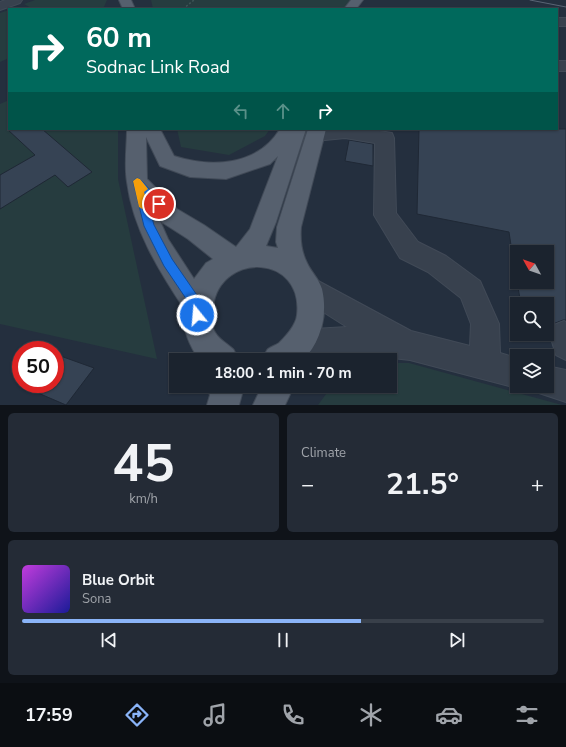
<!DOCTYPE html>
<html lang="en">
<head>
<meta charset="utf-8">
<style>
  :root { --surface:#1b232e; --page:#242b36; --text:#f1f3f6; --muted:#a0a4aa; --line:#39404a; --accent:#8ab4f8 }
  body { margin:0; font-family:"Nunito Sans",sans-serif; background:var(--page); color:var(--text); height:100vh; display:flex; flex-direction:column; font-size:15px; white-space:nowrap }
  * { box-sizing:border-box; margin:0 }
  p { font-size:13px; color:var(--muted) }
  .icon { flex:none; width:22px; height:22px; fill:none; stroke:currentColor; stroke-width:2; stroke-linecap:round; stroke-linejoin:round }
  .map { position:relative; height:405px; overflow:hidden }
  .panel { display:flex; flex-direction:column; gap:8px; padding:8px; background:#0f1319; flex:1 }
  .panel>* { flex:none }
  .banner { position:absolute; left:8px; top:8px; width:550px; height:122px; border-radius:0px; box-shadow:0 1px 3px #0004,0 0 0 1px var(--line); background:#00695c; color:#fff; overflow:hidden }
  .needle { width:26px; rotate:310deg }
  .controls { position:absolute; left:510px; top:245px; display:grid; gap:8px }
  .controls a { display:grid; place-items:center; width:44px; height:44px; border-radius:0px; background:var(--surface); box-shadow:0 1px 3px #0004,0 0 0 1px var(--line); font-size:20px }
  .speed { position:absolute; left:12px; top:341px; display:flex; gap:8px; font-size:20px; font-weight:700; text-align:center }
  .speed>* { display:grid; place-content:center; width:52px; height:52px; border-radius:50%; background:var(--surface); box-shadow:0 1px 3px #0004,0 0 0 1px var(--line); line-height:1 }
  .speed .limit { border:6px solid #d22; background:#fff; color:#111 }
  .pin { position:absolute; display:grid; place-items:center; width:34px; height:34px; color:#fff; margin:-17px; border:2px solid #fff; border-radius:50%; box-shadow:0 1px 4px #0007 }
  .me { position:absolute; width:44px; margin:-22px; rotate:343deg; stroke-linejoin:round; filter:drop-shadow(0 0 3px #0008) }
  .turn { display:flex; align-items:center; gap:14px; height:84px; padding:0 12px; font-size:18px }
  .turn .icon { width:52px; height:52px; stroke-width:2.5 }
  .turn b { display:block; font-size:28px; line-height:34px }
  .lanes { display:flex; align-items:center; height:38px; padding:0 12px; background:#0003; justify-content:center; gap:20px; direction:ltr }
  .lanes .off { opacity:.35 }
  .big { font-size:30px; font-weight:700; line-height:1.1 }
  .panel .widget { flex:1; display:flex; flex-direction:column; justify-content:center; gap:6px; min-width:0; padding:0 14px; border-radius:6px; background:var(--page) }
  .panel .dial { align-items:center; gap:0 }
  .dial b { font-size:52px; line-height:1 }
  .song { display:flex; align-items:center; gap:12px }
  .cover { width:48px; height:48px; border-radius:6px; background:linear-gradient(135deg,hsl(290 70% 55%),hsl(240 70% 35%)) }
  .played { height:4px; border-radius:2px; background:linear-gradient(90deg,var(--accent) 65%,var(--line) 65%) }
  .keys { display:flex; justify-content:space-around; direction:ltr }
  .heat { display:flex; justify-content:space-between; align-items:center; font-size:22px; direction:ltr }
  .panel .tiles { flex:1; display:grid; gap:8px; grid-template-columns:1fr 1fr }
  .widget:last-child { grid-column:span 2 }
  .trip { position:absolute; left:169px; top:353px; width:228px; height:40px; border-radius:0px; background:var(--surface); box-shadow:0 1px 3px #0004,0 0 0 1px var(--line); font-weight:700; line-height:40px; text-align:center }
  .tab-bar { display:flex; height:64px; justify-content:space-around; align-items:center; background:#0b0e12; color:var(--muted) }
  .tab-bar .icon { width:28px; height:28px }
  .tab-bar .on { color:var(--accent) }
  .tab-bar b { font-size:18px; color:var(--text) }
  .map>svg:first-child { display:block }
  .green { fill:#263c3f }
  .building { fill:#364354; stroke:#1f2835 }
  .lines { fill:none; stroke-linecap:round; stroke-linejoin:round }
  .minor-casing { stroke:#414a57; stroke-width:2 }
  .major-casing { stroke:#414a57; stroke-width:2 }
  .path { stroke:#3f5557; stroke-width:1.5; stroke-dasharray:2 2; stroke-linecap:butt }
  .minor { fill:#38414e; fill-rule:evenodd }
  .major { fill:#56606e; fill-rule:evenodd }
  .tram { stroke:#5a6575; stroke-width:1 }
  .route { fill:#1a73e8; stroke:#114b97 }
  .slow { fill:#f59e0b }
</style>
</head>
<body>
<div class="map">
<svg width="566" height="405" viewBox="0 0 566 405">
  <rect width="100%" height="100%" fill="#242f3e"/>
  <!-- green -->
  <g class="green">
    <path d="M35 0H107L103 9H33L24 4Z"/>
    <path d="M151 0H350L344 9H153Z"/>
    <path d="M9 10V58L0 62V13Z"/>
    <path d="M9 100V129H118V179L157 359 0 324V104Z"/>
    <path d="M177 129H270L265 136 229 155 181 147Z"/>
    <path d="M390 363H409L562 405H318L332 386H390Z"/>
  </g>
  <!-- building -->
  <g class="building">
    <path d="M7 129H42L92 172 68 187 55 175 0 209V175L35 155Z"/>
    <path d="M419 129H566V320H563L553 324 550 332 547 331V304H521L517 282H547V252H512L509 232 417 214Z"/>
    <path d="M349 140 373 144V166L345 161Z"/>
    <path d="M55 354 94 368 66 405 17 384H55Z"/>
  </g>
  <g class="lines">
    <!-- minor casing -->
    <g class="minor-casing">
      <g id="minor">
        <path d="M5 0H22L20 3 0 10V2Z"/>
        <rect x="557" y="18" width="9" height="8"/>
        <rect x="557" y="61" width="9" height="10"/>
        <path d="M314 129H367L392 133 394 138 396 213 418 242 446 256 480 281 499 324 500 353 517 358V386H522L517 388 410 360 357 354 298 358 288 354 284 344 288 334 298 330 347 327 298 296 294 287 298 278 307 275 411 331 470 346 471 324 461 298 428 272 400 258 374 215 375 143 345 138 315 141 308 139 306 135 308 131Z"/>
        <path d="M564 321 566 322V360L556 355 550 335 554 325Z"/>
        <path d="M547 366 566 370V402L536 392 534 386H547Z"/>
      </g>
    </g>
    <!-- major casing -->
    <g class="major-casing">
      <g id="major">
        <path d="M119 0H131L135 9H123Z"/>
        <path d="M351 0H363L356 9H344Z"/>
        <path d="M127 129H160L174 156C211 168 258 166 280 129H306L276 222 266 246 278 248 276 242 277 227 308 129H326L301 227C300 239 301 251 307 263 311 272 319 279 322 289 328 314 321 342 303 360H263C264 357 266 351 268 349 271 347 276 345 279 343 286 336 296 325 297 315 304 254 221 251 213 306 212 312 210 318 212 324 214 337 224 341 233 349 235 351 236 357 238 360H200L198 358C189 344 181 327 185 310 159 271 133 229 127 182 124 164 127 146 127 129ZM146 137 160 166 190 177 226 179 270 164 278 156 250 229 236 247 204 225 177 209 147 179ZM160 221 188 239 213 259 206 263 194 279 168 239Z"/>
        <path d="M206 386H238L242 394 239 405H207L210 395Z"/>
        <path d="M262 386H294L285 405H253Z"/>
      </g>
    </g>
    <!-- path -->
    <path class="path" d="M183 9 194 0"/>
    <!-- minor -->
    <use href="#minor" class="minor"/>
    <!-- major -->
    <use href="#major" class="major"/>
    <!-- tram -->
    <path class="tram" d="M530 0 566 7"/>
  </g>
  <!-- route -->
  <path class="route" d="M137 178 140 179 163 204 162 207H155L146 196 154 225 172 259 201 301 203 315 201 319 197 321 193 319 191 306 164 266 144 226 133 181Z"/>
  <!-- slow -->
  <path class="slow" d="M137 178 140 179 148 189 144 192 149 207 144 210 139 207 133 181Z"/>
</svg>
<div class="controls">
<a><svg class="needle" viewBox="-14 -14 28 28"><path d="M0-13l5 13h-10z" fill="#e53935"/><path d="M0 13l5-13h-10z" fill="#a0a4aa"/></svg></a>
<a><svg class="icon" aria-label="search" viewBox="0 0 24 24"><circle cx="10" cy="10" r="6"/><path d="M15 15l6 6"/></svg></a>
<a><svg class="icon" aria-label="layers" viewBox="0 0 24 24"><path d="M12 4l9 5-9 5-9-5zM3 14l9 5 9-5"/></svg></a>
</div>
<div class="speed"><div class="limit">50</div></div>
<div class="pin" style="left:159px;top:204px;background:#d93025"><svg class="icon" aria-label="arrive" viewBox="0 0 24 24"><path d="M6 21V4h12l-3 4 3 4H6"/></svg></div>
<svg class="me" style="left:197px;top:315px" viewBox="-20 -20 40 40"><circle r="17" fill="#1a73e8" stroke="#fff" stroke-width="3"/><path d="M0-11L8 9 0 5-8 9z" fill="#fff"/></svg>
<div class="trip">18:00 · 1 min · 70 m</div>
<div class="banner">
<div class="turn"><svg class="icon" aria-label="right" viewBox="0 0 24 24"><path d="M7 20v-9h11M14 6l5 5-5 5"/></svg><div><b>60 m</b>Sodnac Link Road</div></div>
<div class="lanes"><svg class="icon off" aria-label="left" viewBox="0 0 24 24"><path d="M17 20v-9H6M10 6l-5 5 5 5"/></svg><svg class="icon off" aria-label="ahead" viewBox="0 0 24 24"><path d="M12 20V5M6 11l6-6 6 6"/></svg><svg class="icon" aria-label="right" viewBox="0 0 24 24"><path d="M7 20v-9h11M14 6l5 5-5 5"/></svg></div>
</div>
</div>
<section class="panel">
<div class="tiles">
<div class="widget dial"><b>45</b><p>km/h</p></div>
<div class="widget"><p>Climate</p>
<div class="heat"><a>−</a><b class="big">21.5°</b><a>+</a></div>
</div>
<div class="widget">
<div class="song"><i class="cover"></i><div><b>Blue Orbit</b><p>Sona</p></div></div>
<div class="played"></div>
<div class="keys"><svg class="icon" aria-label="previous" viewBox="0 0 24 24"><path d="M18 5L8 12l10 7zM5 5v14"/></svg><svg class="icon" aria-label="pause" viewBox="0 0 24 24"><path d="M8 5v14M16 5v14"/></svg><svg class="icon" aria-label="next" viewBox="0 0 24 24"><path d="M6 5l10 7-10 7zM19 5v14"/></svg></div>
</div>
</div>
</section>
<nav class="tab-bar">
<b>17:59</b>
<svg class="icon on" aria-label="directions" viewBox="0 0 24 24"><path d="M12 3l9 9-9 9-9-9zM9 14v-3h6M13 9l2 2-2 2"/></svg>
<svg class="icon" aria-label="music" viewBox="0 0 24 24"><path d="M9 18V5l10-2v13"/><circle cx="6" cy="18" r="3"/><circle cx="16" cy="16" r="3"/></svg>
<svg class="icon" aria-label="phone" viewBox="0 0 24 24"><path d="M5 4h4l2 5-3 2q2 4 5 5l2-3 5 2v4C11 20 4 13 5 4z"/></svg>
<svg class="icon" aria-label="climate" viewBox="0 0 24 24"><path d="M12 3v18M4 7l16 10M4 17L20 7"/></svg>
<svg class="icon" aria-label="car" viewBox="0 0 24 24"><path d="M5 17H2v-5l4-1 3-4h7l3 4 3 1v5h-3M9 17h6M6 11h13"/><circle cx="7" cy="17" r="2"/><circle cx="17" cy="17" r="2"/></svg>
<svg class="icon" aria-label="filters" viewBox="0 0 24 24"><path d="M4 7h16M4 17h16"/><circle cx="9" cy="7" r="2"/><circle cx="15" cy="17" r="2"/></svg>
</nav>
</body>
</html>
